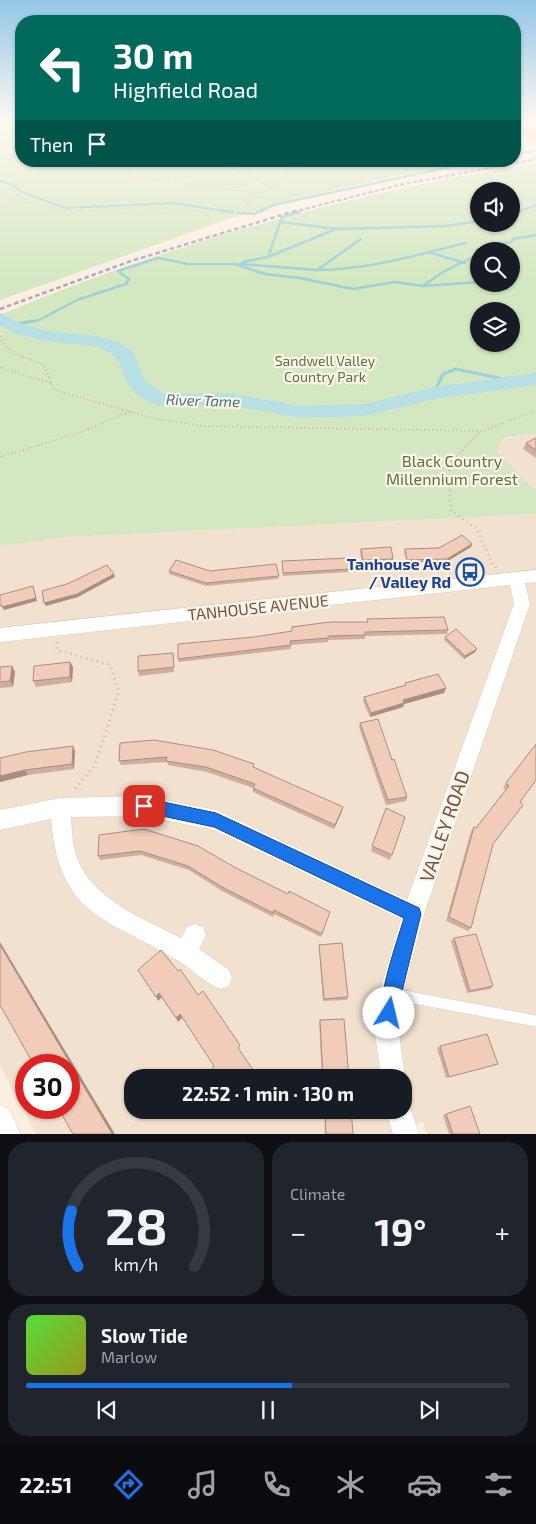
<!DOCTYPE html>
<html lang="en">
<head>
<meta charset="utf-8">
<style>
  :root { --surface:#171b24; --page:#20242c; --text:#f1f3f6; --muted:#9ea1a6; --line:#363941; --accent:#1a73e8 }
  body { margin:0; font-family:"Exo 2",sans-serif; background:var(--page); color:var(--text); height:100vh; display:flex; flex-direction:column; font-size:19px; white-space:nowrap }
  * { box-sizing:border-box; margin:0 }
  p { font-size:16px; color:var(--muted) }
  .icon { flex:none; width:28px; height:28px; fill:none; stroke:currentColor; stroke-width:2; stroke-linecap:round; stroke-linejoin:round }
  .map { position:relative; height:1134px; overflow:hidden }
  .details { display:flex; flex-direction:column; gap:8px; padding:8px; background:#0d0f14; flex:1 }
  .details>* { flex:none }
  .guide { position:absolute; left:15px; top:15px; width:506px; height:152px; border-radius:20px; box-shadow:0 1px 4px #0004; background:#00695c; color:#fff; overflow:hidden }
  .fabs { position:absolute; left:470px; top:182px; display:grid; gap:10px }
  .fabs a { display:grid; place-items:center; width:50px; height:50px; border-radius:50%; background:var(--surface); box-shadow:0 1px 4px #0004; font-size:25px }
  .speed { position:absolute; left:15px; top:1054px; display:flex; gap:10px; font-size:25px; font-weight:700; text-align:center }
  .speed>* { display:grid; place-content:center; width:65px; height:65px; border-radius:50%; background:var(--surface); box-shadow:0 1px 4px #0004; line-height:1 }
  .speed .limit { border:8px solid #d22; background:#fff; color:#111 }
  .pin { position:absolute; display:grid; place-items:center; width:42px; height:42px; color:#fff; margin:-21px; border-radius:10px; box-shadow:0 2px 8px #0006 }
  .me { position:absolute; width:55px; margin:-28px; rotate:9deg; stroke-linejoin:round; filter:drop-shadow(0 0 4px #0008) }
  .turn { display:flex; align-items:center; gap:18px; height:105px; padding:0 15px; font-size:22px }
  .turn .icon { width:65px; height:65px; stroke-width:2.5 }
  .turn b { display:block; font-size:35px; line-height:42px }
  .then { display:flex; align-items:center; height:48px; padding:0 15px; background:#0003; gap:10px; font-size:19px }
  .big { font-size:38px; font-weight:700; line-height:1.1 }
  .details .card { flex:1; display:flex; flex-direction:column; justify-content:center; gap:8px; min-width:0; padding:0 18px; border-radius:20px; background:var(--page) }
  .details .dial { align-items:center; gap:0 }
  .dial svg { height:130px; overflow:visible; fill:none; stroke:var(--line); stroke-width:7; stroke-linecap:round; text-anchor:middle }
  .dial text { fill:var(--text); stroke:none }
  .song { display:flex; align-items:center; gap:15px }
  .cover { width:60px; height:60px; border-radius:8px; background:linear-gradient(135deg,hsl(110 70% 55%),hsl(60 70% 35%)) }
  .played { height:5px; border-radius:2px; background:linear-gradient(90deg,var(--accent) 55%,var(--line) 55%) }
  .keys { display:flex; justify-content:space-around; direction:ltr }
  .heat { display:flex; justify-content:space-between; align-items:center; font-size:28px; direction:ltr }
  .details .tiles { flex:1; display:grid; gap:8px; grid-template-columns:1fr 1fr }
  .card:last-child { grid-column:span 2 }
  .trip { position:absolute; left:124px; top:1069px; width:288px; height:50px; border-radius:20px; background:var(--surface); box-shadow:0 1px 4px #0004; font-weight:700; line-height:50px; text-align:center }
  .dock { display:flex; height:80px; justify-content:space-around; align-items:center; background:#090b0e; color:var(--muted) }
  .dock .icon { width:35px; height:35px }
  .dock .active { color:var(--accent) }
  .dock b { font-size:22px; color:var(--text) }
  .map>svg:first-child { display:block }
  .residential { fill:#f3e1cf; fill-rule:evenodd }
  .green { fill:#d3e8c0; fill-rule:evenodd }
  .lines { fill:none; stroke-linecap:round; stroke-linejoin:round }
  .stream-far2 { stroke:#9cd0d6; stroke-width:2 }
  .stream-far1 { stroke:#9cd0d6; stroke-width:2.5 }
  .stream { stroke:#9cd0d6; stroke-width:3 }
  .river { fill:#b6e0e4; fill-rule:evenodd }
  .lane-casing { stroke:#dfcbbd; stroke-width:12 }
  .street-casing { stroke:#dfcbbd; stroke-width:1 }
  .highway-casing { stroke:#d8cfcc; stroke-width:1 }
  .path-far3 { stroke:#d5af9c; stroke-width:1; stroke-dasharray:0.5 2; stroke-linecap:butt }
  .path-far2 { stroke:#d5af9c; stroke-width:2; stroke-dasharray:1 3; stroke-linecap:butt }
  .path-far1 { stroke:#d5af9c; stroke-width:2.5; stroke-dasharray:1 4; stroke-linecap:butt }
  .path { stroke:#d5af9c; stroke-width:3; stroke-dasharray:1 4.5; stroke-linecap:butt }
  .lane { stroke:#fff; stroke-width:11 }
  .street { fill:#fff; fill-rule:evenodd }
  .highway { fill:#f5ab98; fill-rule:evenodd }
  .rail-far1 { stroke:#b1a0c4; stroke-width:2; stroke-dasharray:4 2.5; stroke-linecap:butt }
  .rail { stroke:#b1a0c4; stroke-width:2.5; stroke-dasharray:4.5 3; stroke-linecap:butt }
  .wall { fill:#ceaf9f }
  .shaded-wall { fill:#a88f82 }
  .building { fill:#f0ccb9; stroke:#a88f82 }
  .route { fill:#1a73e8; stroke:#114b97 }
  .labels { text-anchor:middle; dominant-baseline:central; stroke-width:4.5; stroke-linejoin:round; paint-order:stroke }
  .far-park-label { font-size:14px; fill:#547841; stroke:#fff4e6 }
  .far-water-label { font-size:15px; font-style:italic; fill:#3f777f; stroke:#fff4e6 }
  .park-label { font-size:16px; fill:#547841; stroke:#fff4e6 }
  .transit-label { font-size:16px; font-weight:bold; fill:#164399; stroke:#fff4e6; text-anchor:end }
  .street-label { font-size:16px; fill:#725548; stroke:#fff4e6 }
  .near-street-label { font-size:19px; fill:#725548; stroke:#fff4e6 }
</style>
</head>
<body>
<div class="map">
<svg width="536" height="1134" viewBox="0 0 536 1134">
  <rect width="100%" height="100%" fill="#fcefe0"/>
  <!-- residential -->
  <g class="residential">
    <path d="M536 433V491L496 450 504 439Z"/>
    <path d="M536 514V1134H427L423 1121 400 1134H36L0 1066V546L70 537ZM26 1065H69V1108H26ZM132 1078H402V1110H132Z"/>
  </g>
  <!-- green -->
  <g class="green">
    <path d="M0 122H21V161H475L351 186 231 218 0 300Z"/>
    <path d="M536 163V433L504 438 496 450 536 491V514L70 537 0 546V315C171 243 353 193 536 163ZM511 191V224H479V191ZM511 251V284H479V251ZM511 311V344H479V311Z"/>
  </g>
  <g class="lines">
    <!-- stream-far2 -->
    <g class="stream-far2">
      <path d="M515 154 536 151"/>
      <path d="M0 181 12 184 24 193 66 208 174 203 230 212"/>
      <path d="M260 212 274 205 478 161"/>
      <path d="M516 212 536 206"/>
    </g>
    <!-- stream-far1 -->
    <g class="stream-far1">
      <path d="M222 210 233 212"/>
      <path d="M238 213 254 214 262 210"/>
      <path d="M511 213 521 210"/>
      <path d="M280 222 338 229 445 226 479 221"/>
      <path d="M482 251 495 245 511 242 513 239 536 235"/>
      <path d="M428 252 465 263"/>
      <path d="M268 257 336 229"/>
      <path d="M243 262 268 257 282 217 300 212"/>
      <path d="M240 264 317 270 361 239"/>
      <path d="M317 270C367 270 417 255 465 243"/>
      <path d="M511 273 518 274"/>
      <path d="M423 286 479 282"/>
      <path d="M25 323 39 320 77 300 126 284 129 279 118 271 158 258 188 264H235L265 274 300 278 353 289 395 282 423 286 443 272 479 254"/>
    </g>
    <!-- stream -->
    <g class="stream">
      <path d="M11 325 32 321"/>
      <path d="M434 393 443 374 456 369 513 381"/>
    </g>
    <!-- river -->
    <path class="river" d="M0 313 24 325 47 331 95 336 118 342 132 351 146 382 164 394 229 393 300 406 365 404 434 387 536 373V385L434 399 365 416 300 418 229 405 160 406C150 404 133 394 129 385 121 372 122 359 107 351 97 345 85 345 74 344 48 341 22 339 0 325Z"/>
    <!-- lane casing -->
    <g class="lane-casing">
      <path id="lane" d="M393 994 536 1021"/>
    </g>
    <!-- street casing -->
    <g class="street-casing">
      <g id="street">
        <path d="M536 570V582L525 583 530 604 424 914 403 994 399 1033 405 1078 402 1085V1078H381L375 1033 379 994 401 919 214 830 144 816 71 817C72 832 73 850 79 863 98 902 144 919 181 938L187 927 195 924 203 927 206 935 199 949 229 970 232 978 229 986 221 989C204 983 192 969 177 960 106 917 59 917 51 819L0 830V810L60 798 144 796 216 810 407 900 514 604 510 585 0 642V628Z"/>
        <path d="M402 1099 408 1101 419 1134H393L386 1110H402Z"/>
        <path d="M0 1105 9 1109 21 1134H0Z"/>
      </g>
    </g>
    <!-- highway casing -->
    <g class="highway-casing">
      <path id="highway" d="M515 124 536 132V140L515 132Z"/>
    </g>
    <!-- path-far3 -->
    <g class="path-far3">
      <path d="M0 144 21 149"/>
      <path d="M0 147 21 152"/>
      <path d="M60 161 124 175 255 193 264 192 286 177 291 161"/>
      <path d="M203 161 247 173 270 187"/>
      <path d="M0 198 75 212 143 207 234 214 264 192"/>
    </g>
    <!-- path-far2 -->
    <g class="path-far2">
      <path d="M0 336C7 356 25 356 43 364L55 390 156 419 205 426 481 431 536 411"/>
      <path d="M0 367 53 384"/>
      <path d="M0 457 81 432 129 412"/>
      <path d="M451 462 481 431"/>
    </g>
    <!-- path-far1 -->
    <path class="path-far1" d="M452 461 449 464 451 510 477 529 493 565 497 568"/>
    <!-- path -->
    <path class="path" d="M57 642V650L110 665 119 692 95 765 73 791"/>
    <!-- lane -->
    <use href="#lane" class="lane"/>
    <!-- street -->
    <use href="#street" class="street"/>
    <!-- highway -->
    <use href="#highway" class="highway"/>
    <!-- rail-far1 -->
    <path class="rail-far1" d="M293 212 399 185 536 159"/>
    <!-- rail -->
    <path class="rail" d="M0 309 131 261 298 210"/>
  </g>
  <!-- wall -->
  <g class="wall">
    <path d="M536 438V458L523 449 526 443Z"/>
    <path d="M472 544 471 547 446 562 407 563 404 552 405 549 439 548Z"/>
    <path d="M361 549 393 559V562L362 563 360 552Z"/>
    <path d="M282 564 351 569 350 572 283 576Z"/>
    <path d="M169 571H210L279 576 278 579 206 586 169 574Z"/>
    <path d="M367 619 448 630 447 634 365 636V639L328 640V642L291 645V649L179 662 178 659 292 631V627L367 622Z"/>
    <path d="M445 637 477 649 475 652 464 659 444 640Z"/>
    <path d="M174 657V672L139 676 138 671Z"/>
    <path d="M12 666 15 672 13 687 0 688V667Z"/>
    <path d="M73 667 72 682 36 687 33 681Z"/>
    <path d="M405 683 446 688 444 693 404 704 403 707 370 717 363 701 364 697 404 686Z"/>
    <path d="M360 723 392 760 407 797 406 801 386 805 359 727Z"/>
    <path d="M120 743 254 764V767L342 811 334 829 253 792V788L207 772 168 765 167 762 121 765 119 761Z"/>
    <path d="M536 744 520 802 492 844 471 928 468 931 446 921 471 831 474 827 476 828 506 790 503 788 506 783Z"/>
    <path d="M73 746 75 751 74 769 28 775 0 782V758Z"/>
    <path d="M386 808 405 817 390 860 371 851Z"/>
    <path d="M99 835 234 867 329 915 321 937 274 914 273 917 222 891 189 870 141 855 100 860 98 856Z"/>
    <path d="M454 938 493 986 490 989 467 993 451 941Z"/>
    <path d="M319 945 348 997 347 1000 323 1001 319 948Z"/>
    <path d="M320 1020 349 1078H322L319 1022Z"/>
    <path d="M440 1046 498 1064 446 1078 437 1048Z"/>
    <path d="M470 1106 480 1134H449L443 1115Z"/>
    <path d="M324 1110H351L353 1134H325Z"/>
  </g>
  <!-- shaded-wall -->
  <g class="shaded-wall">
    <path d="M472 544 471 547 446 562 447 559Z"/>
    <path d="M114 574 115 577 78 597 46 606 44 603Z"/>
    <path d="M33 586 37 601 4 610 2 607Z"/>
    <path d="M477 649 475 652 464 659 465 656Z"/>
    <path d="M70 662 73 667 72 682 70 677Z"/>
    <path d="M12 666 15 672 13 687 10 681Z"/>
    <path d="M446 688 444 693 404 704 403 707 370 717 371 713 403 700Z"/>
    <path d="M73 746 75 751 74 769 72 764Z"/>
    <path d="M25 770 28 775 0 782V776Z"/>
    <path d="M343 807 342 811 334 829 335 825Z"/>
    <path d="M0 942 115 1134H112L0 945Z"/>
    <path d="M159 993 162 997 158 1001 156 997Z"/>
    <path d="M180 1014 182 1018 178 1022 176 1018Z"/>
  </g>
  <!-- building -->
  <g class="building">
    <path d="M536 438V450L526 443Z"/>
    <path d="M462 535 472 544 447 559 407 560 405 549 439 548Z"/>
    <path d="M391 547 393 559 363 560 361 549Z"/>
    <path d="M349 558 351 569 283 573 282 561Z"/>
    <path d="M176 560 210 571 276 564 279 576 206 583 169 571Z"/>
    <path d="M107 565 114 574 77 594 44 603 42 591 67 584Z"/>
    <path d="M33 586 36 598 2 607V605L0 606V595Z"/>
    <path d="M444 617 448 630 365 632V635L328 636V638L290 641 291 645 178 659V644L254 637 292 631V627L330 622H368L367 619Z"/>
    <path d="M456 629 477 649 465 656 445 637Z"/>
    <path d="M173 653 174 667 138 671V656Z"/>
    <path d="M70 662V677L33 681 34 666Z"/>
    <path d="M12 666 10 681 0 682V667Z"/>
    <path d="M438 674 446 688 403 700 404 703 371 713 364 697 406 685 405 683Z"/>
    <path d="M378 719 392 760 394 759 407 797 388 800 360 723Z"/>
    <path d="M154 740 213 750 254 764 253 767 343 807 335 825 253 788 255 784 206 767 166 761 167 757 119 761 120 743Z"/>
    <path d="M536 744V780L520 802 523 805 493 844 471 928 449 917 474 827 476 828 509 786 506 783Z"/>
    <path d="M73 746 72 764 25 770 0 776V758L26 752Z"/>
    <path d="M386 808 405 817 392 855 372 846Z"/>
    <path d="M144 829 198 846 234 867 288 894 289 891 330 912 322 934 274 910 273 913 222 887 188 866 140 851 98 856 99 835Z"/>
    <path d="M476 934 493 986 470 991 454 938Z"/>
    <path d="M342 943 348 997 324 999 319 945Z"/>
    <path d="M0 945 112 1134H73L58 1108H69V1065H34L0 1005Z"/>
    <path d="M161 950 178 971 180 969 198 995 203 991 240 1045 238 1048 256 1074 252 1078H216L211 1070 214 1066 180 1014 176 1018 159 993 156 997 138 970Z"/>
    <path d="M344 1019 349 1078H323L320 1020Z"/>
    <path d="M487 1034 498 1064 449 1077 440 1046Z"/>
    <path d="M470 1106 480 1134H453L446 1114Z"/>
    <path d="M325 1110H351L353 1134H326Z"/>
  </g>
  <!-- sky -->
  <linearGradient id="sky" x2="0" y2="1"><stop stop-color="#94c6e6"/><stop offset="0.43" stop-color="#fef8f1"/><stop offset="1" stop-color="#fef8f1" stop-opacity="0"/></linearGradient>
  <rect width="536" height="281" fill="url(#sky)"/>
  <!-- route -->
  <path class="route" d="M144 798 216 813 419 908 421 914 395 1020 389 1022 383 1020C375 1002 398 939 404 918L214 827 139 811 136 806 139 800Z"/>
  <!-- icons -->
  <defs>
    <g id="bus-ring" transform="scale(1.4375)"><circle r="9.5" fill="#fff4e6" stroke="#1a4fb4" stroke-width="1.5"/><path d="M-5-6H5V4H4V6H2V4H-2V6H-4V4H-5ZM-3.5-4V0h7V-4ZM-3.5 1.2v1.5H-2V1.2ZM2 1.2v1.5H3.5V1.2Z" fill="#1a4fb4"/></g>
  </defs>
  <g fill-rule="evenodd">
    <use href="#bus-ring" x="470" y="572"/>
  </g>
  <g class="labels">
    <!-- far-park labels -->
    <g class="far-park-label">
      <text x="325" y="360">Sandwell Valley<tspan x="325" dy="16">Country Park</tspan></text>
    </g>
    <!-- far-water labels -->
    <g class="far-water-label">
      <text transform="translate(203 400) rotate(2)">River Tame</text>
    </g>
    <!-- park labels -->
    <g class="park-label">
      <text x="452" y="460">Black Country<tspan x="452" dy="18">Millennium Forest</tspan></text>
    </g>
    <!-- transit labels -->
    <g class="transit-label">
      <text x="451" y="563">Tanhouse Ave<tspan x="451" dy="18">/ Valley Rd</tspan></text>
    </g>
    <!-- street labels -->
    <g class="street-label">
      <text transform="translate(258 607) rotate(-6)">TANHOUSE AVENUE</text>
    </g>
    <!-- near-street labels -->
    <g class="near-street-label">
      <text transform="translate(444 826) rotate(-71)">VALLEY ROAD</text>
    </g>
  </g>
</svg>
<div class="fabs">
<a><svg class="icon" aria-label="sound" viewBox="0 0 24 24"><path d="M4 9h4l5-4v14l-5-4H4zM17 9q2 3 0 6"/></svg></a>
<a><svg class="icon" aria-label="search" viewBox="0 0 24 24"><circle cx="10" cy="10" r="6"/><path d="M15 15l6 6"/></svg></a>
<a><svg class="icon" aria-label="layers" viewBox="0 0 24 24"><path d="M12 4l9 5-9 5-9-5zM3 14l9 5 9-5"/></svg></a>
</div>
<div class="speed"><div class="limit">30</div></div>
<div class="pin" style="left:144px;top:806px;background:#d93025"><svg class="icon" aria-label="arrive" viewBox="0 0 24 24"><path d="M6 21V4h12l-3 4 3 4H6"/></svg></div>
<svg class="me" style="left:389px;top:1013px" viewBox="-20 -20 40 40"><circle r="19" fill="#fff"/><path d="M0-13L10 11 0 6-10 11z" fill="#1a73e8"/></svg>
<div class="trip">22:52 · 1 min · 130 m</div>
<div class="guide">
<div class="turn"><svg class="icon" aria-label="left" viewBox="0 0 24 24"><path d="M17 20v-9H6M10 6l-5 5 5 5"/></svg><div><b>30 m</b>Highfield Road</div></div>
<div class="then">Then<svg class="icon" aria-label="arrive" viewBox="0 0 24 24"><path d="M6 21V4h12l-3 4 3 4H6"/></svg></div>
</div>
</div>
<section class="details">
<div class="tiles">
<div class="card dial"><svg viewBox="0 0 100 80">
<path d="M14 69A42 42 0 1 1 86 69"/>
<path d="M14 69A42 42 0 0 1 10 35" stroke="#1a73e8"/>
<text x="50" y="56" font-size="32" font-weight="700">28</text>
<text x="50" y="72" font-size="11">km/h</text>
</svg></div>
<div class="card"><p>Climate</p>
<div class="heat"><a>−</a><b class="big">19°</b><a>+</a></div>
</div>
<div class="card">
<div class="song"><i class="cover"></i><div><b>Slow Tide</b><p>Marlow</p></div></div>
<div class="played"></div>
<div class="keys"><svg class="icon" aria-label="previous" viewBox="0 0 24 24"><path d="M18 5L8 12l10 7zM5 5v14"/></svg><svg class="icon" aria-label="pause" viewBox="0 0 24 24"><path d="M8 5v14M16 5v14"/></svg><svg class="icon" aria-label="next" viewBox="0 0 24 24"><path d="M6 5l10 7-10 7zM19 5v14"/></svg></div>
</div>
</div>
</section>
<nav class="dock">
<b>22:51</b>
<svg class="icon active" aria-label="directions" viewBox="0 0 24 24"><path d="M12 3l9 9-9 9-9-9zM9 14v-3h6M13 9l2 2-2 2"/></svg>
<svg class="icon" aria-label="music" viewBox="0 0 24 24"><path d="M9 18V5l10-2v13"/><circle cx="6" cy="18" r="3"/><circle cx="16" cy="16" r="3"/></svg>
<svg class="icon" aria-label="phone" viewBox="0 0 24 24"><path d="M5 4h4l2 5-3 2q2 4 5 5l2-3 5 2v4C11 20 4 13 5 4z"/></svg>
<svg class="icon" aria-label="climate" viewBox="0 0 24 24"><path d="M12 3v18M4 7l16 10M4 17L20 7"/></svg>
<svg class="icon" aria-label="car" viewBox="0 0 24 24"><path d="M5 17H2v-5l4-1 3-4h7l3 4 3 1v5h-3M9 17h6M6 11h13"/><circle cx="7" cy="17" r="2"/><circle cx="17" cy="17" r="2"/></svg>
<svg class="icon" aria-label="filters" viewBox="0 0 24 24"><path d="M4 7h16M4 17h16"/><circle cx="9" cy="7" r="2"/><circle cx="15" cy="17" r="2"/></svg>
</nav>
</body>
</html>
